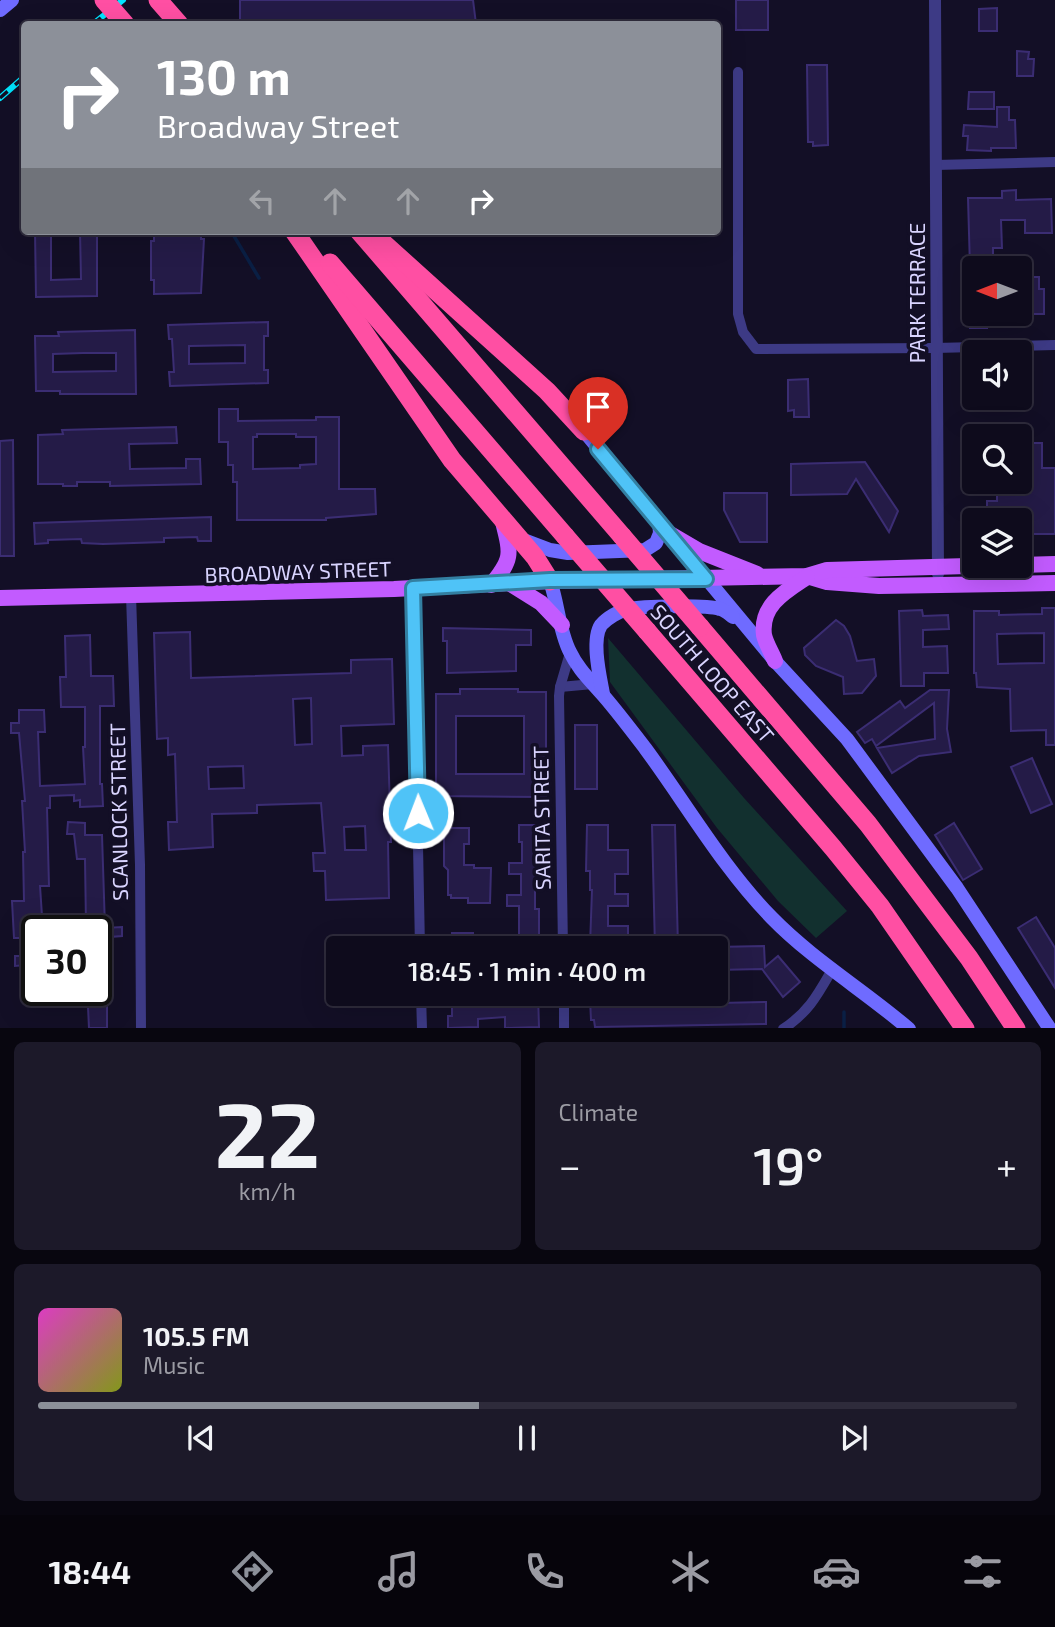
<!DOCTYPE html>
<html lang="en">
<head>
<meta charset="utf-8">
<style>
  :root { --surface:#0e0b1c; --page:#1c1929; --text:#f1f3f6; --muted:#9b9ba3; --line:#2e2b3b; --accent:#8c9099 }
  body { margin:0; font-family:"Exo 2",sans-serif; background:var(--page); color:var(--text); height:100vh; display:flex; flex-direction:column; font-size:26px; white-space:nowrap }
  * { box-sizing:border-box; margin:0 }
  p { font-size:23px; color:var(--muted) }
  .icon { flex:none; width:38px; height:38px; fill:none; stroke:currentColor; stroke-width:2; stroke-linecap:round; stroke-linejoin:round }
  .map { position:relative; height:1028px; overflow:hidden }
  .drawer { display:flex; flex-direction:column; gap:14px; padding:14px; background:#08060f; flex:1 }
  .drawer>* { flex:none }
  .banner { position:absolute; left:21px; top:21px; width:700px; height:214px; border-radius:7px; box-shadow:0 7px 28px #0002,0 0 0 2px var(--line); background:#8c9099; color:#fff; overflow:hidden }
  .needle { width:46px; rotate:270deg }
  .buttons { position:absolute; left:962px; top:256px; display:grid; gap:14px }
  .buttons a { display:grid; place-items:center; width:70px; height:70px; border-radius:7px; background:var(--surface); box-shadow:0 7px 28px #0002,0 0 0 2px var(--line); font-size:35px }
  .speed { position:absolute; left:21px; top:915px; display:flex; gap:14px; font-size:35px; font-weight:700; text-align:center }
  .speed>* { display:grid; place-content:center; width:91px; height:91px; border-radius:50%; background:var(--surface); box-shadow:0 7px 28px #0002,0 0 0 2px var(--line); line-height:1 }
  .speed .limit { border:4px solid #111; border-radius:10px; background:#fff; color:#111 }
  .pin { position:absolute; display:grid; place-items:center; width:60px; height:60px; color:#fff; margin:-72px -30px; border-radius:50% 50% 50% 0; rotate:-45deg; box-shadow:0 0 7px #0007 }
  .pin .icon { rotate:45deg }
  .me { position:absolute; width:77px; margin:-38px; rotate:359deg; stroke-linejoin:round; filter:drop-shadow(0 0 5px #0008) }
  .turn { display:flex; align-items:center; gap:24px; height:147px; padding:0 21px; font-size:32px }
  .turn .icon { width:91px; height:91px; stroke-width:2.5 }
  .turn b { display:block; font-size:49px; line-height:60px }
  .lanes { display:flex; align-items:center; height:66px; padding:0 21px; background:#0003; justify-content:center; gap:35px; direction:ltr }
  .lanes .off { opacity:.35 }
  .big { font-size:52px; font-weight:600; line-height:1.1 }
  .drawer .tile { flex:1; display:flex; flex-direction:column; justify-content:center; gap:10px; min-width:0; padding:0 24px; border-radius:10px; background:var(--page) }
  .drawer .dial { align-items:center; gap:0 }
  .dial b { font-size:91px; line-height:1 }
  .song { display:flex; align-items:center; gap:21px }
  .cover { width:84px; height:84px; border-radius:10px; background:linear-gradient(135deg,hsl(310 70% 55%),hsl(70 70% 35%)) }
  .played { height:7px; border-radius:4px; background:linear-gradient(90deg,var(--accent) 45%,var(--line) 45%) }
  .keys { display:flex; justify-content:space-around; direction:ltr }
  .heat { display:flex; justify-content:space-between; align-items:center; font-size:38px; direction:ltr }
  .drawer .tiles { flex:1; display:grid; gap:14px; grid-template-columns:1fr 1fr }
  .tile:last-child { grid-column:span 2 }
  .trip { position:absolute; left:326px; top:936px; width:402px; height:70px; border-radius:7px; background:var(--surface); box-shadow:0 7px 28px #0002,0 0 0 2px var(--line); font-weight:600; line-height:70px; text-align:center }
  .tab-bar { display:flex; height:112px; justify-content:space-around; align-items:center; background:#06040b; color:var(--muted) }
  .tab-bar .icon { width:49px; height:49px }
  .tab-bar .current { color:var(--accent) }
  .tab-bar b { font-size:32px; color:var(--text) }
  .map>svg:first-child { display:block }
  .green { fill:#12302f }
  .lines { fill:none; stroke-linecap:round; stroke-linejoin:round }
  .stream { stroke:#0a1f44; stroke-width:3.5 }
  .building { fill:#241b47; stroke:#3b2d73; stroke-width:2; fill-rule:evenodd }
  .minor { stroke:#3d3a85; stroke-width:10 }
  .tertiary { stroke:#3d3a85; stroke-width:12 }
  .secondary { stroke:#6f6bff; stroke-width:14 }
  .primary { stroke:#c25bff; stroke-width:16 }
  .motorway { stroke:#ff4fa3; stroke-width:19 }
  .rail-casing { stroke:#00e5ff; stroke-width:6 }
  .rail { stroke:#130f26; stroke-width:3.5; stroke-dasharray:10; stroke-linecap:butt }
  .motorway-bridge { stroke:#ff4fa3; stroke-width:19 }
  .route-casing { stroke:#337fa1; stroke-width:18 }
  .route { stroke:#4fc3f7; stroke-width:12 }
  .labels { text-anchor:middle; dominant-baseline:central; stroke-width:7; stroke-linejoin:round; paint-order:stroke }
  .street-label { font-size:21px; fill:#d9d4ff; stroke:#130f26 }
</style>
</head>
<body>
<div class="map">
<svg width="1055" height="1029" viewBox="0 0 1055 1029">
  <rect width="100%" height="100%" fill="#130f26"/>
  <!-- green -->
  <path class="green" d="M608 638 744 798 847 911 816 938 778 901 717 828 610 682Z"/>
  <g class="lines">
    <!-- stream -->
    <g class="stream">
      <path d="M231 231 259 278"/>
      <path d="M844 1012V1029"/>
    </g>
  </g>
  <!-- building -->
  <g class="building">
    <path d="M240 0H473L476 24H240Z"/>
    <rect x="736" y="0" width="32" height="30"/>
    <path d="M997 8V31H979V9Z"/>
    <path d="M1017 51 1029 52 1028 59H1034L1033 76H1017Z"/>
    <path d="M807 65H827L828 145 813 146V142H808Z"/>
    <path d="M969 92H994V109H968Z"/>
    <path d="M997 107H1009V120H1015L1016 148H991V151L967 150 968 136H963L964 125 997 127Z"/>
    <path d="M1016 190V200L1051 199 1052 233H1025V220H1001L1002 248H993V268H970L968 198H1002V191Z"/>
    <path d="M35 231H51V280L81 279 80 231H97V296L36 297Z"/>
    <path d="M154 231H201V239H204L201 293 154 294V280H151V241H154Z"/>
    <path d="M1029 277H1039V289H1044V314H1028Z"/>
    <path d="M971 313 1015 314V325L987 324V328H970Z"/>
    <path d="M268 322V336H264V370H268V383L170 386 169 372H174L172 339H169L168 325ZM245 345V363L189 364V346Z"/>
    <path d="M135 330 136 394H60V391H36L35 336H59L58 332ZM83 353H116V371L53 372V354Z"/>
    <path d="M966 369 975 370V402H966Z"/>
    <path d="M808 379 809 417H794V410L788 411V380Z"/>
    <path d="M219 409H238V421L316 420V417H339V489H375L376 514 326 518V520H237V482H233V465H228V442H219ZM257 434H296V437H316V464L300 465V468L253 469V437H257Z"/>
    <path d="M176 427 177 443 129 444 130 469 186 468V459H200L201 484 110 486V482H77V486H63V484H38V435L63 434 62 430Z"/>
    <path d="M13 440 14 556H0V441Z"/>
    <path d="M1020 443H1042V468H1055V534H1020V520H987V501H997V489H1010V483L1020 481Z"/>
    <path d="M865 462 898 511 889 532 856 479 847 494 791 495V464Z"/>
    <path d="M724 493H767V542H740L724 510Z"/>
    <path d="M211 517V541H198L197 537 164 538V542L103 544 82 543 81 539 48 540V543L35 544 34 523Z"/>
    <path d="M1042 608H1055V745H1046V730L1011 731 1010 689 977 687 976 673H974V611H999V615L1042 614ZM1044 633V663L998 664 997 634Z"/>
    <path d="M922 610 923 616 948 615 949 629 923 630V647L947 646 948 673H924V686H901L899 611Z"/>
    <path d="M836 620 844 626 850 636 857 661 874 659 876 676 862 693 844 694 843 677 816 666 805 655 804 648Z"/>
    <path d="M443 628 531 630V645H516V671L447 673V641H443Z"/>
    <path d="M190 632 191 678 351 673V660L392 659 394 724 341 726 342 756 363 755V746L388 745 391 842H388L389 898 326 900 325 871H314L313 853H325L321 803 257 805V813L212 814 213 847 169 850 168 822H177L175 754 168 755V738L157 739 154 633ZM311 698 312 744 295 745 293 699ZM243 766 244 788 209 789 208 767ZM365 826 366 850H345L344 827Z"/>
    <path d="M90 635 91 676H113L114 706H100V784H102L103 806 80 807V800L74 801V795L50 796V808H47L49 886H40L43 931H37V964L15 966V956H26V938H14L12 901H24L23 852H25L22 801H25L19 733H11V723H19V710H44L45 732H38L40 786 85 784 83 747H85V707H61L60 677H66L65 636Z"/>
    <path d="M460 689H518V692H546V797L436 796V694H460ZM456 716H524V774H456Z"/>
    <path d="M930 690H949L947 729 951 752 919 756 892 773 877 748 935 739 934 703 876 746 872 739 865 743 857 732 900 701 905 708Z"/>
    <rect x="575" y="725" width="22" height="64"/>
    <path d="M1032 758 1052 804 1031 813 1011 767Z"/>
    <path d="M68 822 85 823V835H102L105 928 122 927V936L110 937 111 961H105V973H96V931H87L86 925 85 859H77L74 834H67Z"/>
    <path d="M954 823 982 869 963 880 935 835Z"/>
    <path d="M519 825H544V863H539V890H535V909H539V948H499V940H519V906H507V895H521V874H509V863H522V842H519Z"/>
    <path d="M587 825H608V850H628V874H615V894H628V906H608V926H628V936H612V948H594V946H590L592 890H590V871H586Z"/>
    <path d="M652 825H675L678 948H655Z"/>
    <path d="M444 828H469V844H464V865H474V868H491L490 903H468V898H451V895H448V870L444 866Z"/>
    <path d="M1036 917 1055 948V988L1018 928Z"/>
    <rect x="452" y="933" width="21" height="15"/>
    <path d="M764 946 765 967 778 956 800 982 783 997 762 969 716 970V947Z"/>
    <path d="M70 992H103V995H107V1028H89L88 1007H70Z"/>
    <path d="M452 994H485V1007L520 1005 521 994H538L539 1027 505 1028V1017L478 1019V1027L448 1028V1016H452Z"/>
    <path d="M630 998V1005L766 1002V1024L595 1027 594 1020H591L590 999Z"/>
  </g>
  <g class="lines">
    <!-- minor -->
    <g class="minor">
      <path d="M738 72V314L743 332 756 349 935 348 1055 345"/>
      <path d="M935 165 1055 162"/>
      <path d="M413 588 420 948"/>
      <path d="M131 595 140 865 141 1029"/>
      <path d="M560 687 593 684"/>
      <path d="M563 948 559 696 560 687 570 653"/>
      <path d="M421 994 422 1029"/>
      <path d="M564 994V1029"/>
      <path d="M783 1029C809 1012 818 994 833 968"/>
    </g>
    <!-- tertiary -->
    <path class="tertiary" d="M935 0 938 574"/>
    <!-- secondary -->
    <g class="secondary">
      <path d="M0 10 12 0"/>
      <path d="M584 431 775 661 847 739 957 888 1050 1029"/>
      <path d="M521 539 550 550 568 553 645 550 656 543 660 533 659 521"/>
      <path d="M550 581C558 603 559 631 570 652 578 669 590 680 602 694 617 711 631 730 645 748 687 805 723 868 772 918 813 960 865 991 909 1029"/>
      <path d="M603 694C600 677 591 640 601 625 607 618 619 611 628 609 642 606 708 605 720 609 725 610 729 614 733 617"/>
    </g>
    <!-- primary -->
    <g class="primary">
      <path d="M670 534 699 551 757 574"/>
      <path d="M1020 565 1055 564"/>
      <path d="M807 576 827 582 879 586 1055 583"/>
      <path d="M509 583 541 603 562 625"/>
      <path d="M491 585C513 559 511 554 503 522"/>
      <path d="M0 598 394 589 550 581 807 576 827 570 1003 565"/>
      <path d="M775 661C772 653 766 644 764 635 760 605 786 591 807 577"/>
    </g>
    <!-- motorway -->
    <g class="motorway">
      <path d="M158 0 179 24"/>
      <path d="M294 231 452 460 535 557 550 581"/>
      <path d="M359 231 622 536"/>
      <path d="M381 241 547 391 584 431"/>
      <path d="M330 263 565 536"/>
      <path d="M700 627 868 824 969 958 1016 1029"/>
      <path d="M647 631 833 848 880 906 965 1029"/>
    </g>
    <!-- rail casing -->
    <g class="rail-casing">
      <g id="rail">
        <path d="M93 24 123 0"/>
        <path d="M0 98 24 77"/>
      </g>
    </g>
    <!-- rail -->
    <use href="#rail" class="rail"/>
    <!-- motorway-bridge -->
    <g class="motorway-bridge">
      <path d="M104 0 125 24"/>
      <path d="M565 536 647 631"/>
      <path d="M622 536 700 627"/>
    </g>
  </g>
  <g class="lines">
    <!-- route casing -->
    <g class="route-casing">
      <path id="route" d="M418 813 413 588 550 580 706 579 598 449"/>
    </g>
    <!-- route -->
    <use href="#route" class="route"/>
  </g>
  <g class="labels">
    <!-- street labels -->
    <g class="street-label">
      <text transform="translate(916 293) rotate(-90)">PARK TERRACE</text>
      <text transform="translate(298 571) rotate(-2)">BROADWAY STREET</text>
      <text transform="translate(713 673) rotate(49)">SOUTH LOOP EAST</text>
      <text transform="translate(118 812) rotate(-91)">SCANLOCK STREET</text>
      <text transform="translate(541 818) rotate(-91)">SARITA STREET</text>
    </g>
  </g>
</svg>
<div class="buttons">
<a><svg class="needle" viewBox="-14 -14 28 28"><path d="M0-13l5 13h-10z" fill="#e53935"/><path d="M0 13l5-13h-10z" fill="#9b9ba3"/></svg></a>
<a><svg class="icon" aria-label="sound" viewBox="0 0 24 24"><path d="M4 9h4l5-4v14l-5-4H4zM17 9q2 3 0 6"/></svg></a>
<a><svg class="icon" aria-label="search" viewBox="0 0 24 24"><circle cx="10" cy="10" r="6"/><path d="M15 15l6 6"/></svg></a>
<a><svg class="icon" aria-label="layers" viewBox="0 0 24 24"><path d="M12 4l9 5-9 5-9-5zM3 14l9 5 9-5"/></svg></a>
</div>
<div class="speed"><div class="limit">30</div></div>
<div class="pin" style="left:598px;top:449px;background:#d93025"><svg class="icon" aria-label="arrive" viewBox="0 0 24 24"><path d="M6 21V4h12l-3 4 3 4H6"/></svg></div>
<svg class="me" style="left:418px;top:813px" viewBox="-20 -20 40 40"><circle r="17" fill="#4fc3f7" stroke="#fff" stroke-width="3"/><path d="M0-11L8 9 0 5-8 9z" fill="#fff"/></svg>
<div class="trip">18:45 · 1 min · 400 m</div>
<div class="banner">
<div class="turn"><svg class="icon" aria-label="right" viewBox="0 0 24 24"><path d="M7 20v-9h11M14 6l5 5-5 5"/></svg><div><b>130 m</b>Broadway Street</div></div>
<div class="lanes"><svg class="icon off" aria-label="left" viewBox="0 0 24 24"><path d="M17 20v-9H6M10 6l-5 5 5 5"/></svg><svg class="icon off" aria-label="ahead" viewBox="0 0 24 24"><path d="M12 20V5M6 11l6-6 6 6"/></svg><svg class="icon off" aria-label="ahead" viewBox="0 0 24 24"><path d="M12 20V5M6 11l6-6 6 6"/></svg><svg class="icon" aria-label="right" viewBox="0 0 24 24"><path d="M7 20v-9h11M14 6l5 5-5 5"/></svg></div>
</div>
</div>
<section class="drawer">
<div class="tiles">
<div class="tile dial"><b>22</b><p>km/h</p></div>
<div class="tile"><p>Climate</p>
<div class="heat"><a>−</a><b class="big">19°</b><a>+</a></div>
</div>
<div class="tile">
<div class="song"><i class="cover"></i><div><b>105.5 FM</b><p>Music</p></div></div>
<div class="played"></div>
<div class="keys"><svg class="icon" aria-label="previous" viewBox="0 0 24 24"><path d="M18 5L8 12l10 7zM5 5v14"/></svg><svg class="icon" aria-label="pause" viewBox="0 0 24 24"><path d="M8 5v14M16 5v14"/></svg><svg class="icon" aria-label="next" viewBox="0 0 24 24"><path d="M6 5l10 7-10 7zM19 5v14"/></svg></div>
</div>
</div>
</section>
<nav class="tab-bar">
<b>18:44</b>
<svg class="icon current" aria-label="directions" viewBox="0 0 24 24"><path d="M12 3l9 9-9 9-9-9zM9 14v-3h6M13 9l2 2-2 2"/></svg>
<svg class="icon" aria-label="music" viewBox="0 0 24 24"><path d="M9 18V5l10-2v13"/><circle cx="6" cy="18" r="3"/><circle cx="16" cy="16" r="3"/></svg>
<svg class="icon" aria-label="phone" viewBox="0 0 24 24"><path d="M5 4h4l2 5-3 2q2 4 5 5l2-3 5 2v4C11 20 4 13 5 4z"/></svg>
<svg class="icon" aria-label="climate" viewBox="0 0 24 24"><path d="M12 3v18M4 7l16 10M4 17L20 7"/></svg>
<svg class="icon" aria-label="car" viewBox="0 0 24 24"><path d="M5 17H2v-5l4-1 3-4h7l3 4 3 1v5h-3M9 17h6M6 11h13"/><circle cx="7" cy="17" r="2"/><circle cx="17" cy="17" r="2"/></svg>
<svg class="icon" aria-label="filters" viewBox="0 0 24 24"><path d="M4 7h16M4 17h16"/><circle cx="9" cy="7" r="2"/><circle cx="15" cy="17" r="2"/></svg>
</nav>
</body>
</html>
